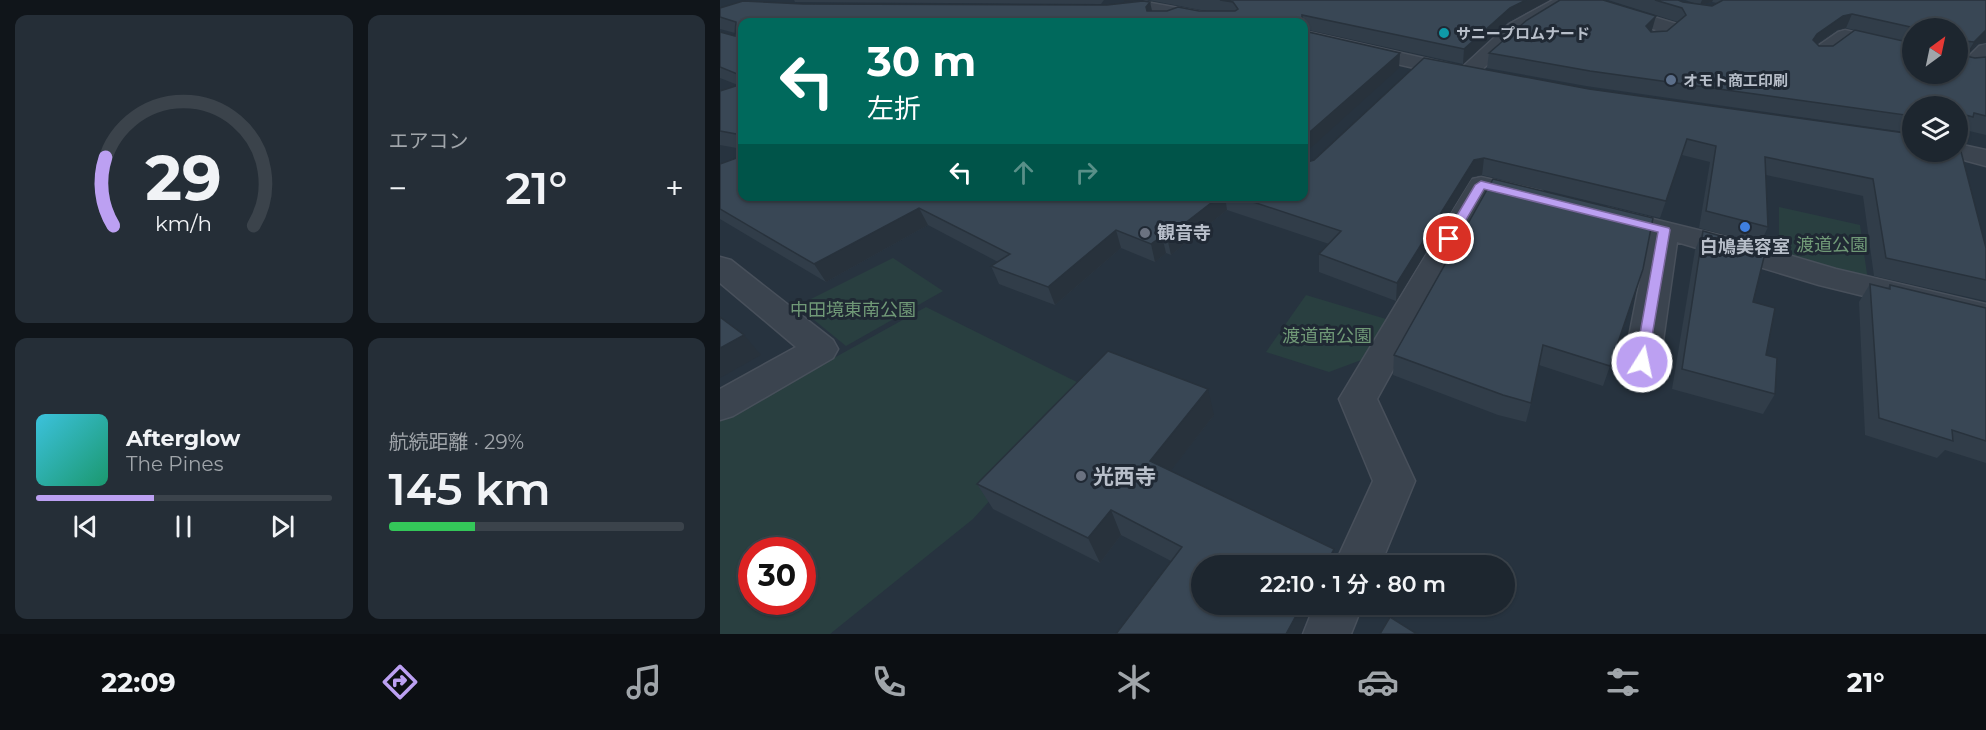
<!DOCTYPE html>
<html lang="ja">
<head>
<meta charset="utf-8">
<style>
  :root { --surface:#1d262f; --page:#252e37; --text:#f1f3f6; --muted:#a0a5aa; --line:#3b434b; --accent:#bca0f2 }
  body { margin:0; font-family:Montserrat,"Noto Sans JP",sans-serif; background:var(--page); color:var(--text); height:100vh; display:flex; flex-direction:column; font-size:22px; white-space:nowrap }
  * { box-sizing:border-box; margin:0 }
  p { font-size:20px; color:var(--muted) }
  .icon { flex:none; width:33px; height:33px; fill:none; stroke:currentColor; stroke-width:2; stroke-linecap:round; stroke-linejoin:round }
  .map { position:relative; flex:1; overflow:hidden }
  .sheet { display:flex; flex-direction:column; gap:15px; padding:15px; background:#10151a; width:720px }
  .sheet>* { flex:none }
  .hud { position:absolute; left:18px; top:18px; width:570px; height:183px; border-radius:12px; box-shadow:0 2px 4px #0004,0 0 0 2px var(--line); background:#00695c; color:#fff; overflow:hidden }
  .needle { width:39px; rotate:33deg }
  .tools { position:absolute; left:1182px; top:18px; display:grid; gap:12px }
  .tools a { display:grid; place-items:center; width:66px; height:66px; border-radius:50%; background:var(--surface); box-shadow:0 2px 4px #0004,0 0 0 2px var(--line); font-size:30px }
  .speed { position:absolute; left:18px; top:537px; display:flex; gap:12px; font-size:30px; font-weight:700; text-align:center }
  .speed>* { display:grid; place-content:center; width:78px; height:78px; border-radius:50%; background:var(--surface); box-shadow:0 2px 4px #0004,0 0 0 2px var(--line); line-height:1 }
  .speed .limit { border:9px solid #d22; background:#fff; color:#111 }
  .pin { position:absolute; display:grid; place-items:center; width:51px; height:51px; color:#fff; margin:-26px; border:3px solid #fff; border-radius:50%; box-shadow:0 2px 6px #0007 }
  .me { position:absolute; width:66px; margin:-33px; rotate:10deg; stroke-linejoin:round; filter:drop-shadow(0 0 4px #0008) }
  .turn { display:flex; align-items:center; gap:21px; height:126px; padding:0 30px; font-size:27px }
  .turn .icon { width:78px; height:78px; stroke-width:2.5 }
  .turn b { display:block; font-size:42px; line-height:51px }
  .lanes { display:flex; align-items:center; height:57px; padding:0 30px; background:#0003; justify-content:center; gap:30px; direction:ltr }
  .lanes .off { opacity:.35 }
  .big { font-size:45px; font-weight:600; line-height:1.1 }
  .sheet .tile { flex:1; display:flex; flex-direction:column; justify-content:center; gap:9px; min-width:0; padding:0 21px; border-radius:12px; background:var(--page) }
  .sheet .dial { align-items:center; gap:0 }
  .dial svg { height:156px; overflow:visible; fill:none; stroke:var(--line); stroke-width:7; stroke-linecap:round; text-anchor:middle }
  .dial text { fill:var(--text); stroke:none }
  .song { display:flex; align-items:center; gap:18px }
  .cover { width:72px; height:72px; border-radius:9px; background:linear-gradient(135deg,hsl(190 70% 55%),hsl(160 70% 35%)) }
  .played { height:6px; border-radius:3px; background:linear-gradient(90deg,var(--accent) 40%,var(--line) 40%) }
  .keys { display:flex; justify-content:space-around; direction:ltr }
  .heat { display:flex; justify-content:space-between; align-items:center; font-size:33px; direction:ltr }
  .charge { height:9px; border-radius:4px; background:linear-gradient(90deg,#34c759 29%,var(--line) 0) }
  .sheet .tiles { flex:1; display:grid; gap:15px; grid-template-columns:repeat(2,1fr) }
  .trip { position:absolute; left:471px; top:555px; width:324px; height:60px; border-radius:30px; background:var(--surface); box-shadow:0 2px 4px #0004,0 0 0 2px var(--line); font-weight:600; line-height:60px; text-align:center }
  .tabs { display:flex; height:96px; justify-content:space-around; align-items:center; background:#0c0f13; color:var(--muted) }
  .tabs .icon { width:42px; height:42px }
  .tabs .selected { color:var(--accent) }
  .tabs b { font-size:27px; color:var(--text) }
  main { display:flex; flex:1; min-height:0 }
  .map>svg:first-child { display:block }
  .green { fill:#293f40; fill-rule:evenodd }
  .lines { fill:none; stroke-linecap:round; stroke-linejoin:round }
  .minor-casing { stroke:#48505b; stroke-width:3 }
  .tertiary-casing { stroke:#48505b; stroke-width:3 }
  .minor { fill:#3b444f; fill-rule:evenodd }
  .tertiary { fill:#3b444f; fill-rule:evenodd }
  .wall { fill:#313d49; fill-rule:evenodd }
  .shaded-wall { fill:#28323c }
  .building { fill:#394755; stroke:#28323c; stroke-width:1.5; fill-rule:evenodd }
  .route { fill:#bca0f2; stroke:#7a689d; stroke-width:1.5 }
  .culture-dot { fill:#0f9aa8; stroke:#202934; stroke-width:2 }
  .service-dot { fill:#5c6f8a; stroke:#202934; stroke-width:2 }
  .shop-dot { fill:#3f7fe0; stroke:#202934; stroke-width:2 }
  .worship-dot { fill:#6b7280; stroke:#202934; stroke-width:2 }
  .labels { text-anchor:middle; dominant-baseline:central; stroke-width:6; stroke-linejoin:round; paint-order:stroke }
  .far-poi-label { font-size:15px; font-weight:bold; fill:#b8bfca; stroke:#202934; text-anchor:start }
  .poi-label { font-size:18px; font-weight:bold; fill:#b8bfca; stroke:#202934; text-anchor:start }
  .park-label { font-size:18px; fill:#709977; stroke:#202934 }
  .near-poi-label { font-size:21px; font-weight:bold; fill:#b8bfca; stroke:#202934; text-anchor:start }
</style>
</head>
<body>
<main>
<section class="sheet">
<div class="tiles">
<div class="tile dial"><svg viewBox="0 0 100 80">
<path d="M14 69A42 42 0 1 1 86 69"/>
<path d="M14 69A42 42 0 0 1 10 34" stroke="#bca0f2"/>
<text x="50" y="56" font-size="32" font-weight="700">29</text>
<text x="50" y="72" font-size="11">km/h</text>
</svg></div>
<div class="tile"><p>エアコン</p>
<div class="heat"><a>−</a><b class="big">21°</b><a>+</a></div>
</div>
<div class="tile">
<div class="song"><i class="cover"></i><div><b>Afterglow</b><p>The Pines</p></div></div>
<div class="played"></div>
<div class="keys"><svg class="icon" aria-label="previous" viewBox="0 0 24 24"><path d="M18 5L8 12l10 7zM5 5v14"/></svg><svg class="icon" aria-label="pause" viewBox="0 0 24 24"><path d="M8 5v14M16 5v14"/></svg><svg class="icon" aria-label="next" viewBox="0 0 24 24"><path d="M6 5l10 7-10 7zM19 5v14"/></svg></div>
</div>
<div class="tile"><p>航続距離 · 29%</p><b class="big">145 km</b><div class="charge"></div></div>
</div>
</section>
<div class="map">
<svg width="1266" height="634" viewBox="0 0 1266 634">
  <rect width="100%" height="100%" fill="#27333f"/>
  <!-- green -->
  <g class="green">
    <path d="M1059 207 1140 225 1148 281 1059 257Z"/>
    <path d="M173 258 223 291 126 346 77 306Z"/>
    <path d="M586 295 666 319 644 359 609 372 546 352Z"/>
    <path d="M206 307 371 389 253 519 110 634H0V421ZM32 550H82V602H32Z"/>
  </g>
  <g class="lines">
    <!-- minor casing -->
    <g class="minor-casing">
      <g id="minor">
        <path d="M833 0H855L803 32 753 78 746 80 739 78 736 74 739 70 789 24Z"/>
        <path d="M891 4 957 24 959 28 941 44H927L924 40 936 30 885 13 882 9 885 5Z"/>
        <path d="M1125 30 1192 46V58L1128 42 1106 58H1092L1089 54 1092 50 1118 32Z"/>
        <path d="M1266 44V62C1256 72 1251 72 1238 69V57L1246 59 1259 46Z"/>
        <path d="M761 177 822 191 825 197 822 203 812 205 769 195 657 399 695 481 660 566H614L653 481 619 399 748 185 752 179Z"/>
        <path d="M888 208 1011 238 1116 269 1266 304V326L1099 285 957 242 940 362 934 371 922 375 910 371 904 362 929 235 878 222 874 216 878 210Z"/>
        <path d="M0 257 11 260 113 340 118 349 113 358 13 416 0 420V389L76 347 0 283Z"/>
        <path d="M595 604H643L631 634H583Z"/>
      </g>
    </g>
    <!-- tertiary casing -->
    <g class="tertiary-casing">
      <g id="tertiary">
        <path d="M426 2 508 17 514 18 517 22C487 25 459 16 429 13 413 11 397 19 382 15L379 11 382 7Z"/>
        <path d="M584 31 743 67 750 69 753 73 750 77 743 79 584 43Z"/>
        <path d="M1238 144 1266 150V166L1229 156 1226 152H1238Z"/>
      </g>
    </g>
    <!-- minor -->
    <use href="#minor" class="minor"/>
    <!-- tertiary -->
    <use href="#tertiary" class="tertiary"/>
  </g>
  <!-- wall -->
  <g class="wall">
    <path d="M74 0H384L381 4 75 2Z"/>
    <path d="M428 0H829L788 22 743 64 584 29V22H22V149L0 145V91L18 85 0 78V32L15 36V33L0 29V8L83 4 387 5 430 2 432 11H486Z"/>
    <path d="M888 0H958L963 2 977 4 965 0H1266V43L1257 44 1246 56 1255 58 1266 57V135L1245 130 1243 133 1238 131V106H1192V133L866 86 767 68 769 53 932 30 930 31 931 32 947 31 958 22ZM992 2 997 3 992 6 982 4ZM1126 28 1144 32 1113 46H1099L1097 44 1117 30ZM1192 28H1238L1192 74Z"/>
    <path d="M869 89 1192 134 1266 280V301L1154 276 1143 196 1046 175 1048 227 1040 244 979 228 990 162 962 155 940 218 762 175 752 177 676 301 599 272V254L609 244 507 210 451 255 446 253 435 262 401 248 335 305 279 284 271 266 278 262 208 225 106 282 0 219V164L22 196H584Z"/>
    <path d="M773 179 890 366 883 386 819 365 811 403 806 422 778 415 673 375 674 355Z"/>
    <path d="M983 231 1033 302 1055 394 1043 414 952 389 975 250Z"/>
    <path d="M1150 284 1167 288 1170 285 1266 308V463L1225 450 1217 458 1145 435 1139 302Z"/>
    <path d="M494 415 450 471 614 549 615 566H482L451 561 401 535 380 563 273 509 257 484Z"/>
  </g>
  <!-- shaded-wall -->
  <g class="shaded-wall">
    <path d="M404 0H424L404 2Z"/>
    <path d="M806 0H829L788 22 743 64 744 49 790 8Z"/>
    <path d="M982 0H993L992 2 980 5Z"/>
    <path d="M430 2 433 16 428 21 426 7Z"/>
    <path d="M1132 14 1126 28 1117 30 1091 48 1093 40 1097 34 1123 16Z"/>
    <path d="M936 16 932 30 922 40 926 26Z"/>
    <path d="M1266 30V43L1257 44 1245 57 1254 42Z"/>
    <path d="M680 53 679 68 584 154V137Z"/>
    <path d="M764 158 762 175 752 177 676 301 677 283 754 160Z"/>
    <path d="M500 196H505L507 210 451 255 447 237Z"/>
    <path d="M199 208 208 225 106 282 94 264Z"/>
    <path d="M396 230 401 248 335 305 328 287Z"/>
    <path d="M442 236 446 253 435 262 431 244Z"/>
    <path d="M24 335 41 355 0 378V348Z"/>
    <path d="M488 389 494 415 438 487 430 461Z"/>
    <path d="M391 510 401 535 380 563 368 538Z"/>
    <path d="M614 549 615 566H605Z"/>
    <path d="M581 604H592L581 634H566Z"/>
  </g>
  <!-- building -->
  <g class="building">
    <path d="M500 0H806L790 8 744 49 582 15V22H22V76L0 67V32L15 36 16 22 0 17V8L23 1 83 4 387 5 423 1 430 2 426 7 427 11H447L458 7 479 11H515L518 9 513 2Z"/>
    <path d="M840 0H883L936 16 926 26 931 32 947 31 966 15 962 8 935 0H958L963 2 992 6 1003 0H1266V30L1254 42 1245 41V56L1255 58 1266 57V116L1254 113 1253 117 1238 113V106H1192V116L870 71 769 53 807 20ZM1132 14 1195 28H1238V74H1192V43L1135 30 1113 46H1099L1093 40 1097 34 1123 16Z"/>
    <path d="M584 31 680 53 584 137Z"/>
    <path d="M704 58 869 89 1192 134V152H1238V140L1266 248V280L1166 258 1153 179 1045 157 1048 227 986 211 996 146 967 139 946 201 764 158 754 160 677 283 599 254 621 231 515 196H584V163L594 160Z"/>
    <path d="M22 84V135L0 131V91Z"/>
    <path d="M22 156V196H500L447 237 442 236 431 244 396 230 328 287 271 266 290 254 199 208 94 264 0 209V164Z"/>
    <path d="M773 179 933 218 923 269 890 366 823 345 811 403 783 395 674 355Z"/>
    <path d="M983 231 1046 249 1033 302 1055 308 1046 355 1057 358 1055 394 962 369Z"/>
    <path d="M1150 284 1170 289V285L1266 308V441L1232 430 1233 441 1159 418Z"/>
    <path d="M0 317 24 335 0 348Z"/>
    <path d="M388 351 488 389 430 461 614 549 605 566H482V604H581L578 612 566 634H396L462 547 391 510 368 538 257 484Z"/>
    <path d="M670 617 697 634H660Z"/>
  </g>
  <!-- route -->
  <path class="route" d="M761 181 949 228 950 230 927 366H917L915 362 938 232 764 189 733 242H725L723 239 755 185Z"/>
  <!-- markers -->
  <circle class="culture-dot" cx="724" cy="33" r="6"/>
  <circle class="service-dot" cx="951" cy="80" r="6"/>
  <circle class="shop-dot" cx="1025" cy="227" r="6"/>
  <g class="worship-dot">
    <circle cx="425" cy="233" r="6"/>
    <circle cx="361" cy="476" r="6"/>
  </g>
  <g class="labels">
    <!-- far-poi labels -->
    <g class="far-poi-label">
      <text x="736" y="33">サニープロムナード</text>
      <text x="963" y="80">オモト商工印刷</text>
    </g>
    <!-- poi labels -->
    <g class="poi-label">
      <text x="437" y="233">観音寺</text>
      <text x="1025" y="247" text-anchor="middle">白鳩美容室</text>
    </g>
    <!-- park labels -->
    <g class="park-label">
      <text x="1112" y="245">渡道公園</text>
      <text x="133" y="310">中田境東南公園</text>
      <text x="607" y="336">渡道南公園</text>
    </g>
    <!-- near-poi labels -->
    <g class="near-poi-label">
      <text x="373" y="476">光西寺</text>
    </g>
  </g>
</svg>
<div class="tools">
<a><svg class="needle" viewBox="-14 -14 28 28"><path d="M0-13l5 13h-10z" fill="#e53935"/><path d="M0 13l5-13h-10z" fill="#a0a5aa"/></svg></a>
<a><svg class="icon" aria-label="layers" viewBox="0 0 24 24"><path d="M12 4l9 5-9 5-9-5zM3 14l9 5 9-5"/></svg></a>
</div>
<div class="speed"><div class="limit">30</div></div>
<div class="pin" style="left:729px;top:239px;background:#d93025"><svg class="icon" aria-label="arrive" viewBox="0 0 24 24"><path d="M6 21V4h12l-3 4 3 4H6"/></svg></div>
<svg class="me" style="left:922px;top:362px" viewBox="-20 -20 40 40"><circle r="17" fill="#bca0f2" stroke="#fff" stroke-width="3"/><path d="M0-11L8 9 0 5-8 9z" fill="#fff"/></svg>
<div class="trip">22:10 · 1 分 · 80 m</div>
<div class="hud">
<div class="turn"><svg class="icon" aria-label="left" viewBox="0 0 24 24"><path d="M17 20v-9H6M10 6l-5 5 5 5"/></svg><div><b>30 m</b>左折</div></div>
<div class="lanes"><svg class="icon" aria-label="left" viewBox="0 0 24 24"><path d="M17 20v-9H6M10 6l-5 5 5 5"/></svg><svg class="icon off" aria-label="ahead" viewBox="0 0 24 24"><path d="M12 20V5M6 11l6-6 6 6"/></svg><svg class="icon off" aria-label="right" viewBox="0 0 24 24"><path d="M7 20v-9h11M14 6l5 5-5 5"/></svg></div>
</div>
</div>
</main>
<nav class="tabs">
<b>22:09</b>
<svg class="icon selected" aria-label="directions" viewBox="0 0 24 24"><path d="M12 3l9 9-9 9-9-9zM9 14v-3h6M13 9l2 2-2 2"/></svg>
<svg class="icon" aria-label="music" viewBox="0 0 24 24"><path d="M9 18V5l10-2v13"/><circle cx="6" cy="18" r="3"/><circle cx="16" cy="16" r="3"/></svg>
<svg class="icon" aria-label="phone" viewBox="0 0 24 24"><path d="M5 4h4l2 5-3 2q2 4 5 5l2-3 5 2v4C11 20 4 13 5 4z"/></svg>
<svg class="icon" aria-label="climate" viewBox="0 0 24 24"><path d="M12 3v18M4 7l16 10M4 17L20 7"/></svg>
<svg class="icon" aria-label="car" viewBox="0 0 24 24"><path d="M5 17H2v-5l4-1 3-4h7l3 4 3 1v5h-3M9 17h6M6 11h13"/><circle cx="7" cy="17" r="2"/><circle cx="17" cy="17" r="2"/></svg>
<svg class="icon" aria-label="filters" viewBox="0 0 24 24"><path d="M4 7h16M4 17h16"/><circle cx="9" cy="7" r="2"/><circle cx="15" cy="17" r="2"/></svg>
<b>21°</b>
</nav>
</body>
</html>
